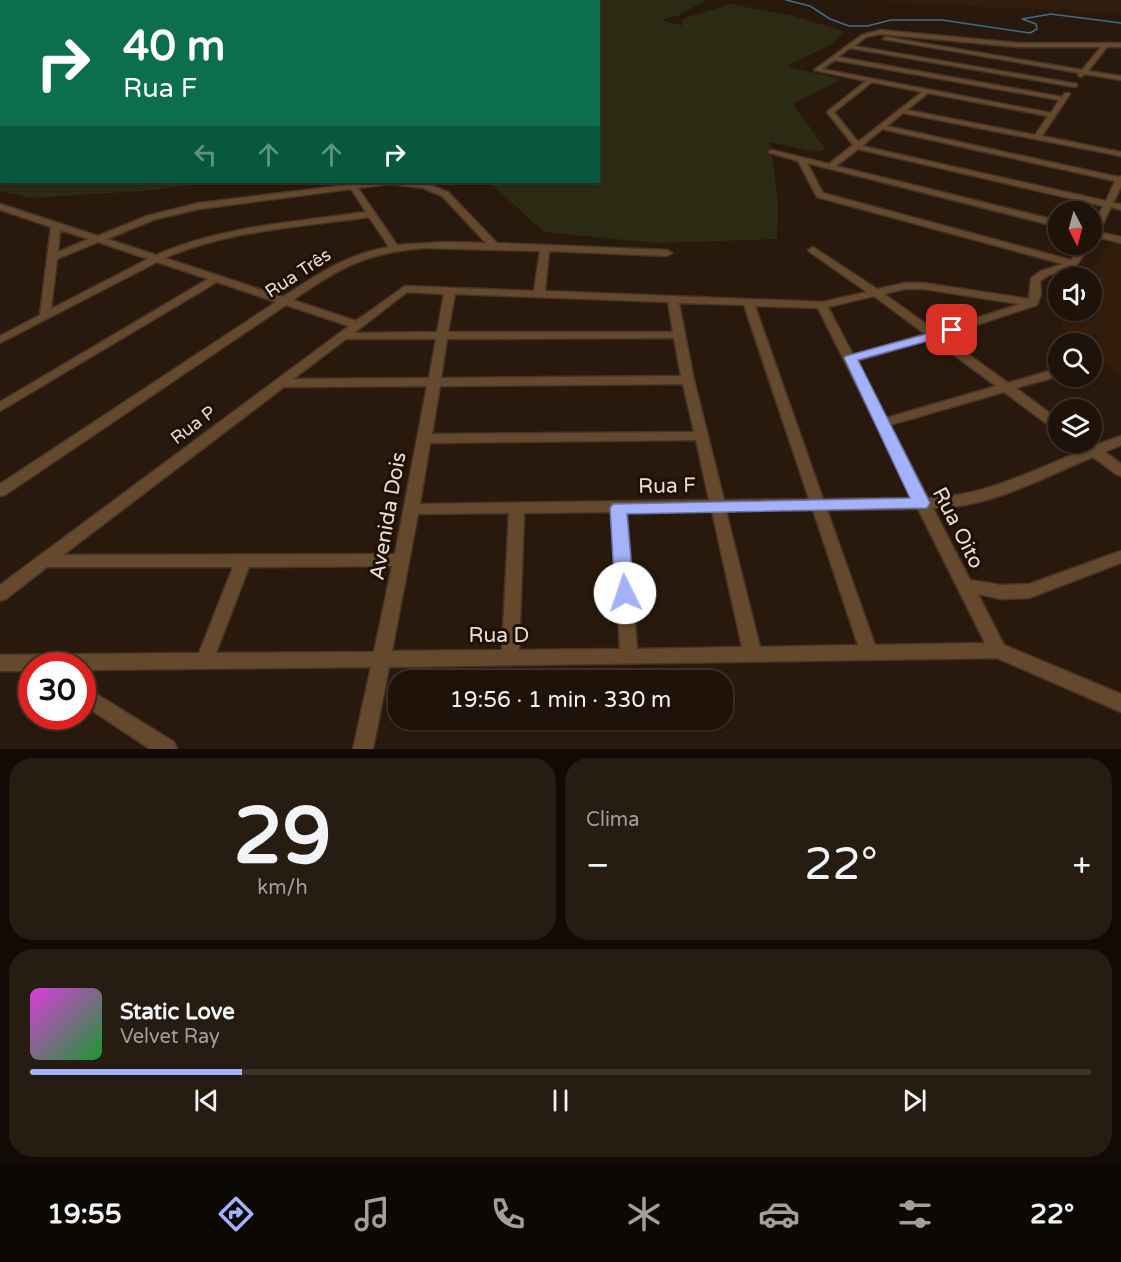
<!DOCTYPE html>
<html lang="pt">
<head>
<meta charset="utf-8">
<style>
  :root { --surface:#1f1309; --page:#271c12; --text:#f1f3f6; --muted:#a19e9c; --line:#3c322a; --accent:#a4b2fc }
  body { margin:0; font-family:"Varela Round",sans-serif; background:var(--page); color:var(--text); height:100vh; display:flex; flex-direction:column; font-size:22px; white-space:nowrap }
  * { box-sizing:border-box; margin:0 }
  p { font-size:20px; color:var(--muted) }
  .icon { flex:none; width:33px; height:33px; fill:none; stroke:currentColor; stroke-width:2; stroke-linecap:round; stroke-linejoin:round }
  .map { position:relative; height:749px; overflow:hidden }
  .details { display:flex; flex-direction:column; gap:9px; padding:9px; background:#110a05; flex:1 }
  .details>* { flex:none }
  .hud { position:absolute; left:0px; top:0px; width:600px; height:183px; box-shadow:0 2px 4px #0004,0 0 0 2px var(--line); background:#0b6e4f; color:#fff; overflow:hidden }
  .needle { width:39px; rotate:174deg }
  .controls { position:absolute; left:1048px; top:201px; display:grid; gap:12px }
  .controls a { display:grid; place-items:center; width:54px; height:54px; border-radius:50%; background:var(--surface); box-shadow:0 2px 4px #0004,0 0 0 2px var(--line); font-size:30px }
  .speed { position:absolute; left:18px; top:652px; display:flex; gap:12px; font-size:30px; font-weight:700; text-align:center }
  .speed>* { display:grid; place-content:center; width:78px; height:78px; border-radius:50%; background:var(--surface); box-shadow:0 2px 4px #0004,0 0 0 2px var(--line); line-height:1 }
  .speed .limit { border:9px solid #d22; background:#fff; color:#111 }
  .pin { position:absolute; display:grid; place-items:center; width:51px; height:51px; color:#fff; margin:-26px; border-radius:12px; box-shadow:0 3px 9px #0006 }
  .me { position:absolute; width:66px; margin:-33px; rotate:356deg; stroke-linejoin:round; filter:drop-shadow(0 0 4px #0008) }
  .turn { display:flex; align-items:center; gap:21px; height:126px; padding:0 24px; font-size:27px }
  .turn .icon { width:78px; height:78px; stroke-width:2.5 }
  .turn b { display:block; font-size:42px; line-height:51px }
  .lanes { display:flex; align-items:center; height:57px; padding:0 24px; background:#0003; justify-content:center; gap:30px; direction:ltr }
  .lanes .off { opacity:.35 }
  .big { font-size:45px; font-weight:600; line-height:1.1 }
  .details .card { flex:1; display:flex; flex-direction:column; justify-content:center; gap:9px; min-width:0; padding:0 21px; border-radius:24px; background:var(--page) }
  .details .dial { align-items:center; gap:0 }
  .dial b { font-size:78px; line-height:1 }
  .song { display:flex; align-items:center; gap:18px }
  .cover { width:72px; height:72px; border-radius:9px; background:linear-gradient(135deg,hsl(300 70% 55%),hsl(130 70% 35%)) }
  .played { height:6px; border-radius:3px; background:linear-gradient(90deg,var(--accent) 20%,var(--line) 20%) }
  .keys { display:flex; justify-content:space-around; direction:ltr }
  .heat { display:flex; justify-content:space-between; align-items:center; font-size:33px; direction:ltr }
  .details .tiles { flex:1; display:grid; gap:9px; grid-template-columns:1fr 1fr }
  .card:last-child { grid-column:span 2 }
  .trip { position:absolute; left:388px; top:670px; width:345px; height:60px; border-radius:24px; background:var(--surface); box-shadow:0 2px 4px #0004,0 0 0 2px var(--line); font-weight:600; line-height:60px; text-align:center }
  .dock { display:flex; height:96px; justify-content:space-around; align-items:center; background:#0c0804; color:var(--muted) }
  .dock .icon { width:42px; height:42px }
  .dock .selected { color:var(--accent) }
  .dock b { font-size:27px; color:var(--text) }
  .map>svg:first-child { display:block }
  .built { fill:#321c0b; fill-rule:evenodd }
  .green { fill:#2a2b12 }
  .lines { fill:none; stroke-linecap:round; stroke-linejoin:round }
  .stream { stroke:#406d88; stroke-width:1.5 }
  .street-casing { stroke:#443428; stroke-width:3 }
  .secondary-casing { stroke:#443428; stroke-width:4 }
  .street { fill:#65492d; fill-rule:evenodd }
  .secondary { fill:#8e6133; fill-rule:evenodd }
  .route { fill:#a4b2fc; stroke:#6b74a4; stroke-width:1.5 }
  .labels { text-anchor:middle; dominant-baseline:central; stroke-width:6; stroke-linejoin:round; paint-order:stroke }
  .street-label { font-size:18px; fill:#e9ddd5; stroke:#1f1004 }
  .near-street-label { font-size:21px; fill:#e9ddd5; stroke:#1f1004 }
</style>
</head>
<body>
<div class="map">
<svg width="1121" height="749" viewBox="0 0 1121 749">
  <rect width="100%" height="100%" fill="#29190c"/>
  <!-- built -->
  <g class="built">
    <path d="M868 0H1121V13L985 7Z"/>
    <path d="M1111 240 1121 242V375L1092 354V344L1077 343 1066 335 1047 280 1096 264ZM1059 278H1092V310H1059Z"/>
  </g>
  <!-- green -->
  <g class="green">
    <path d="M272 0H707L679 15 662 20 682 26V19L731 4 793 16 840 30 843 32 832 44 792 63 788 67 842 79 793 104 826 150 814 152 770 142 778 201 777 239 654 243 544 232 489 182H598V2H266Z"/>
    <path d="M0 60 2 182H214L155 190 32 198 0 191Z"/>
  </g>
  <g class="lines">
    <!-- stream -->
    <g class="stream">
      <path d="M786 0 810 6 830 19 849 26H867L891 20H942L1030 33 1037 29 1036 24 1022 19 1051 14 1121 23"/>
      <path d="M211 2 224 0"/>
    </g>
    <!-- street casing -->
    <g class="street-casing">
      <g id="street">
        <path d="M880 30 1018 43H1121V47H1107L1088 71 1121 76V80L1085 74 1081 77 1078 75 1080 73 883 39 886 37 1082 70 1101 47H1018L880 34 866 37 854 46 1077 84V86L1075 87 850 48 838 57 1062 97 1065 93H1069L1070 94 1042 136 1121 152V156L903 113 887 126 1118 177 1121 176V187L1113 203 1121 204V210L1111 207 1099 232 1121 237V243L1097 237 1092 241V229L1103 206 858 149 836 166 1059 221V227L807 163 823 193 1071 260 1082 244H1091L1076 266 1049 275 1040 281 1041 294 1037 305 943 336 1008 383 1059 368V376L1016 388 1059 420V430L1054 429 1004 392 890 425 928 498C983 497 1034 470 1084 450L1076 442H1092L1096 445 1121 436V445L1105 452 1121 464V476L1116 474 1093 457C1042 478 989 508 933 508L970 580 1001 585 1029 584 1121 551V563L1029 598 1001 599 978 594 1004 645 1121 694V712L997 658 389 667 373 749H353L371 667 82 670V666H32V671H0V655L199 653 233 567H47L6 599 0 601V585L349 326 286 305 5 495 0 496V484L276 302 217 282 0 411V402L208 279 157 262 0 343V336L40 315 51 227 0 210V204L98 236 147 216 199 203 348 185 352 183 407 182 427 184 448 192 497 243 667 250 672 253 667 256 549 251 545 291 822 302 867 292 810 252 808 250 813 247 877 289 905 283H924L1029 299 1031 278 1041 271 1063 264 817 197 798 161 768 152 772 150 829 164 853 145 827 112 866 81 814 70 862 35ZM835 60 1059 100 1051 113 822 69ZM872 82 922 92 858 142 834 112ZM928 93 1048 116 1035 135 907 110ZM882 129 1115 181 1106 201 862 146ZM390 184 423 188 442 196 486 243 445 242 397 245 358 188ZM351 189 366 212C295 222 222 226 156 255L107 239 153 220 199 209ZM369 217 389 247C345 255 320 273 283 297L165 258C229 230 301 227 369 217ZM60 230 89 239 58 252ZM98 242 148 259 51 309 57 259ZM422 248 540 251 534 291 405 286 356 321 293 300C341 267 363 254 422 248ZM905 289H924L1020 304 936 331 884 294ZM407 292 444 294 437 332 354 333ZM455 294 668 302 673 332H448ZM874 296 925 334 853 355 828 307ZM679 303 744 305 809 499 724 500 694 380ZM755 306 818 308 913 498 823 499ZM674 338 681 376 441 378 447 339ZM346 339H436L429 378 293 379ZM932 339 996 386 886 418 857 361ZM683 384 694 432 432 434 440 386ZM427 386 395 554 63 555 284 387ZM696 440 709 500 420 504 430 443ZM918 509 985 643 875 645 827 510ZM813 510 858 645 760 647 726 511ZM712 511 742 647 637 649 627 512ZM612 512 620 649 519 650 524 513ZM509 513 502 650 392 651 418 514ZM392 566 374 652 216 653 249 567Z"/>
        <path d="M82 685 174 742 177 749H150L82 704Z"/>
      </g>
    </g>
    <!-- secondary casing -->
    <g class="secondary-casing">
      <g id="secondary">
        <path d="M73 0 72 2H58Z"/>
        <rect x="0" y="10" width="2" height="4"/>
      </g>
    </g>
    <!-- street -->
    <use href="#street" class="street"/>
    <!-- secondary -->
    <use href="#secondary" class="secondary"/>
  </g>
  <!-- route -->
  <path class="route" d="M952 327 959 330 957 333 858 360 930 503 927 508 627 514 634 593 631 598 625 601 618 598 615 593 610 508 613 504 910 498 844 358 846 356Z"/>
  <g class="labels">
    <!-- street labels -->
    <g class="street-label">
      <text transform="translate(298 273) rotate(-33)">Rua Três</text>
      <text transform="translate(193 425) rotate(-37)">Rua P</text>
    </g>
    <!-- near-street labels -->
    <g class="near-street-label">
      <text transform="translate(667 486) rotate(-1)">Rua F</text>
      <text transform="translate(388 516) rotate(-80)">Avenida Dois</text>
      <text transform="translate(958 528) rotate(63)">Rua Oito</text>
      <text x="499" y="635">Rua D</text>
    </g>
  </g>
</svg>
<div class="controls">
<a><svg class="needle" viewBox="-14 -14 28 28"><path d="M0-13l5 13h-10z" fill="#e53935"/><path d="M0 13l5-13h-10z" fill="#a19e9c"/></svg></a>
<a><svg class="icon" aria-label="sound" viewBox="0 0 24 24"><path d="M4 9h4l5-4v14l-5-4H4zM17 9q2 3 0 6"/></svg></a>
<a><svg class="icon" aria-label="search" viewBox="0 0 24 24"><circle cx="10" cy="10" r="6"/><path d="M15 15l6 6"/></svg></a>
<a><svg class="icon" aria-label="layers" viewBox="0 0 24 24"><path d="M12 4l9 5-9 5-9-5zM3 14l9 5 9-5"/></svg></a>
</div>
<div class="speed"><div class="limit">30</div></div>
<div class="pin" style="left:952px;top:330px;background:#d93025"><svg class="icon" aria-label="arrive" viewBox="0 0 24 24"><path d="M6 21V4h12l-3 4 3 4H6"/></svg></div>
<svg class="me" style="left:625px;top:593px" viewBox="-20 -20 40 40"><circle r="19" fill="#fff"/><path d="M0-13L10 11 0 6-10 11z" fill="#a4b2fc"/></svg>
<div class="trip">19:56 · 1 min · 330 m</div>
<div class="hud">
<div class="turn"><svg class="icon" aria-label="right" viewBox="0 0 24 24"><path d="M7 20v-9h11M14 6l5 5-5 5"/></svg><div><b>40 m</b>Rua F</div></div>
<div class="lanes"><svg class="icon off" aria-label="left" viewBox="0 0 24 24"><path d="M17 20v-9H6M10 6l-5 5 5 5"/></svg><svg class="icon off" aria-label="ahead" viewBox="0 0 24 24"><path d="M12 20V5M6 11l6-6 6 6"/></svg><svg class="icon off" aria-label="ahead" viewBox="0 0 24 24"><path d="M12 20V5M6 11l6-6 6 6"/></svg><svg class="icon" aria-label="right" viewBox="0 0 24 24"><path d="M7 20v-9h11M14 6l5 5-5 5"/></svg></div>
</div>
</div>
<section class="details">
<div class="tiles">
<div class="card dial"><b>29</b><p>km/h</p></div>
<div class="card"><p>Clima</p>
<div class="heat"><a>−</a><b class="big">22°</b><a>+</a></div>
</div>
<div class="card">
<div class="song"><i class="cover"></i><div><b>Static Love</b><p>Velvet Ray</p></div></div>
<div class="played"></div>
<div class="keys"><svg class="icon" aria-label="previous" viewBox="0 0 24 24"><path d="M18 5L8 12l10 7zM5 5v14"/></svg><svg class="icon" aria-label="pause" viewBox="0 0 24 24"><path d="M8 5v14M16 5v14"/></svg><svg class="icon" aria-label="next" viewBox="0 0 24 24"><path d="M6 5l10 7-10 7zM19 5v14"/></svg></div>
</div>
</div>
</section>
<nav class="dock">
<b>19:55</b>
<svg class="icon selected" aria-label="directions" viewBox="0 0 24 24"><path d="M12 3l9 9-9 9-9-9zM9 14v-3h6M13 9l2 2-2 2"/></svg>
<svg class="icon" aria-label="music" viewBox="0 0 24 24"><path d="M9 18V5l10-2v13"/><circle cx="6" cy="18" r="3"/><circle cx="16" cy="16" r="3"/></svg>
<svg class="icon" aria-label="phone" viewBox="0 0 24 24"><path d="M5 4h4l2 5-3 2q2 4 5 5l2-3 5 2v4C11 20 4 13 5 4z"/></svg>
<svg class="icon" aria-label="climate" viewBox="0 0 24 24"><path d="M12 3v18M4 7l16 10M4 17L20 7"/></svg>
<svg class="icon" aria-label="car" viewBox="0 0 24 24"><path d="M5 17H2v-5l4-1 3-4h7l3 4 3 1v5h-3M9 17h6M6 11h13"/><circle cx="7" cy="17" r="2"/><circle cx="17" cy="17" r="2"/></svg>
<svg class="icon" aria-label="filters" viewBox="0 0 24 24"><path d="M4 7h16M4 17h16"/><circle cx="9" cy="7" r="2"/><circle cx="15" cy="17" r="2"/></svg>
<b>22°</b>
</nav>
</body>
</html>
